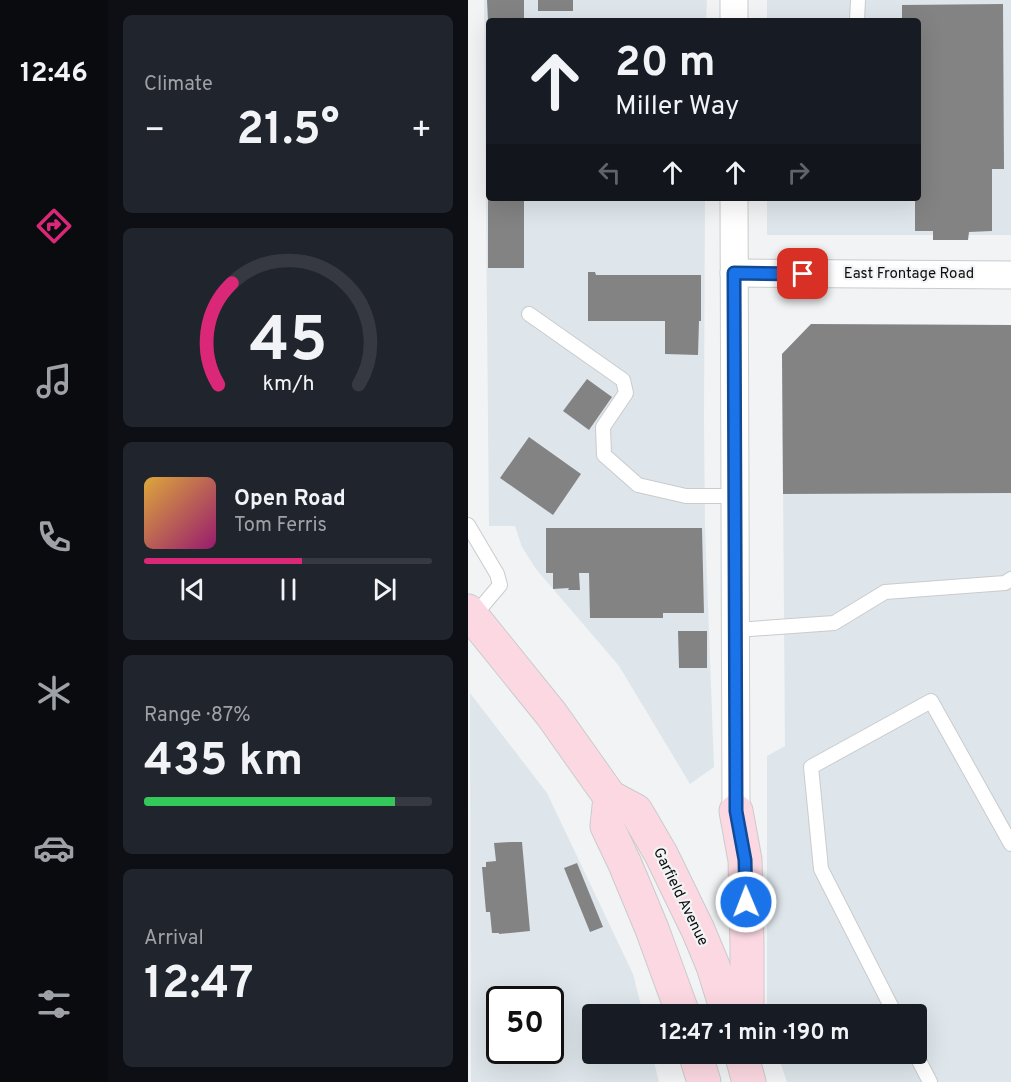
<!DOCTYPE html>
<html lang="en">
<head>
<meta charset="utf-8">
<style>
  :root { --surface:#171b24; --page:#20242c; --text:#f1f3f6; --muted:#9ea1a6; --line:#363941; --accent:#db2777 }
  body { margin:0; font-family:Overpass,sans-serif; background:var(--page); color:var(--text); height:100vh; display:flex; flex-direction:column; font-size:22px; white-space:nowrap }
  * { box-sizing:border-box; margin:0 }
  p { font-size:20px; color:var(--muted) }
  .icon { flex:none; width:33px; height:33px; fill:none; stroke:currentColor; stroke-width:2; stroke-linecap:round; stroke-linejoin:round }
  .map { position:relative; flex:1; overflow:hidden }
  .details { display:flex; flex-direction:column; gap:15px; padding:15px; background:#0d0f14; width:360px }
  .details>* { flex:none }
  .top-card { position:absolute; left:18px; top:18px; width:435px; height:183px; border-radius:6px; box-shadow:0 6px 24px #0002; background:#171b24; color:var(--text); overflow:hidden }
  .speed { position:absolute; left:18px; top:986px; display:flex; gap:12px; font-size:30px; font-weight:700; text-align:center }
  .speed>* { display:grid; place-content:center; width:78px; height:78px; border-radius:50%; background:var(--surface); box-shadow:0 6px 24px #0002; line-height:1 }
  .speed .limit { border:3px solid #111; border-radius:9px; background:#fff; color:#111 }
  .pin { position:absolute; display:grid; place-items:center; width:51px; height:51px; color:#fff; margin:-26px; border-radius:12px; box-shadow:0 3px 9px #0006 }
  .me { position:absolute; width:66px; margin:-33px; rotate:359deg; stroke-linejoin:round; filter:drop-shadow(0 0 4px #0008) }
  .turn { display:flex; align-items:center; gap:21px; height:126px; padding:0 30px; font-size:27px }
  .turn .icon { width:78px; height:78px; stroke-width:2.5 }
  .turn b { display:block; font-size:42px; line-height:51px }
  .lanes { display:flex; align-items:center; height:57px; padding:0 30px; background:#0003; justify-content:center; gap:30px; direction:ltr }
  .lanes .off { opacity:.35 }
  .big { font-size:45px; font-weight:700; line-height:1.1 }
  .details .card { flex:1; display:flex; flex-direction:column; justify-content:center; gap:9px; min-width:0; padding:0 21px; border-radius:9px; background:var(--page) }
  .details .dial { align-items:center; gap:0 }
  .dial svg { height:156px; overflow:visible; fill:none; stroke:var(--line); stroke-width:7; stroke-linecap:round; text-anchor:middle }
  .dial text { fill:var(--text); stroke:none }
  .song { display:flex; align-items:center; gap:18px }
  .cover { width:72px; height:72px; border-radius:9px; background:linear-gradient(135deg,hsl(40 70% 55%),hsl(320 70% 35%)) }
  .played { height:6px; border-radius:3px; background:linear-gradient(90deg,var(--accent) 55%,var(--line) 55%) }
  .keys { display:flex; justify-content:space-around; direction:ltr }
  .heat { display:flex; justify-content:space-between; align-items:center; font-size:33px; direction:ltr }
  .charge { height:9px; border-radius:4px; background:linear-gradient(90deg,#34c759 87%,var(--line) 0) }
  .trip { position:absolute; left:114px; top:1004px; width:345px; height:60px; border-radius:6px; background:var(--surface); box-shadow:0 6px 24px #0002; font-weight:700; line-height:60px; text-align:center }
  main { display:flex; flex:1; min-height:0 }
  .dock { display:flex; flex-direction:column; width:108px; justify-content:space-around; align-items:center; background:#090b0e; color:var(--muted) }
  .dock .icon { width:42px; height:42px }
  .dock .on { color:var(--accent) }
  .dock b { font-size:27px; color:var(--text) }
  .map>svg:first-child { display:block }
  .built { fill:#dee6eb; fill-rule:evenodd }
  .building { fill:#848384 }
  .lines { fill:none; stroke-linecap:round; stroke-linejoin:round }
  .service-casing { stroke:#cacbcc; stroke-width:16 }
  .minor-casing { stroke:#cacbcc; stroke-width:29 }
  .secondary-casing { stroke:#cacbcc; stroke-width:35 }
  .service { stroke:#fff; stroke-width:14 }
  .minor { stroke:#fff; stroke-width:27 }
  .secondary { stroke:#fcd9e2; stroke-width:33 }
  .route-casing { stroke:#114b97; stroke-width:15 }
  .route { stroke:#1a73e8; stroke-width:10 }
  .labels { text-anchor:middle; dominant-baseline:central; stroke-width:4.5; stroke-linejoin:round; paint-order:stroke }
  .street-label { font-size:15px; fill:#0e0e0e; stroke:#f1f3f4 }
</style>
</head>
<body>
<main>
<nav class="dock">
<b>12:46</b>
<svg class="icon on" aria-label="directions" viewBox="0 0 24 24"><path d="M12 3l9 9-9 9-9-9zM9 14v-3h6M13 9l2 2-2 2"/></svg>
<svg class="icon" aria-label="music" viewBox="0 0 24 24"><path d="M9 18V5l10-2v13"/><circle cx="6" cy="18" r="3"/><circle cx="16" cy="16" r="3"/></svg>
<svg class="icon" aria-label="phone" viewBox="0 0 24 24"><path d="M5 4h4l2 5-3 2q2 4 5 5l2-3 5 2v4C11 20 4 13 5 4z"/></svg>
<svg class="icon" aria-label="climate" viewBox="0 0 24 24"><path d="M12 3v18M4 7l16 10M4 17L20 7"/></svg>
<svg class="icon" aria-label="car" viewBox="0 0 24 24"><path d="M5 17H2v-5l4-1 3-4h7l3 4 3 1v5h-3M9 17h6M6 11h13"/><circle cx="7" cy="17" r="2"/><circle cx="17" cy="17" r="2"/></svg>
<svg class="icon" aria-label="filters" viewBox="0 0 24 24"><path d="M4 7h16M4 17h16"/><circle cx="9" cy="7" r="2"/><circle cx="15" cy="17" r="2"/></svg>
</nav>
<section class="details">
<div class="card"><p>Climate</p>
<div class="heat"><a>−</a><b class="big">21.5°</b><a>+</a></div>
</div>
<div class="card dial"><svg viewBox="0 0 100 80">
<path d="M14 69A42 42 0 1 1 86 69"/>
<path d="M14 69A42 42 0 0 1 21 17" stroke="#db2777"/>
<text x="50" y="56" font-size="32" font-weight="700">45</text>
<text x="50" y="72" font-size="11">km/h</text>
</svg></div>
<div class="card">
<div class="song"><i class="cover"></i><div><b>Open Road</b><p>Tom Ferris</p></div></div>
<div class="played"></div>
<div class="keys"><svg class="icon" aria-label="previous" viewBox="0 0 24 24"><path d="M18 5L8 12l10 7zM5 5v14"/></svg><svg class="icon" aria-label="pause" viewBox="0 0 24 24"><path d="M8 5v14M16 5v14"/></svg><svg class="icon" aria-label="next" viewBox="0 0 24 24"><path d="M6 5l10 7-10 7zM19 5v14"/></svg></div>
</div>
<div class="card"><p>Range · 87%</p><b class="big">435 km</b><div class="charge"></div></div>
<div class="card"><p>Arrival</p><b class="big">12:47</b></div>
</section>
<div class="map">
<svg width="543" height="1082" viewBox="0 0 543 1082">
  <rect width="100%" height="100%" fill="#f1f3f4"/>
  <!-- built -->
  <g class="built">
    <path d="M16 0H239L238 21H21V198H237L236 419 237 526 246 767 222 784 151 666 68 569 54 547 47 526H21Z"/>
    <path d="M299 0H543V235H299V198H450V21H299Z"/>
    <path d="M343 324 543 325V1082H319L309 1053H448V1014H299V756L317 746 314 354Z"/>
    <path d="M2 693 79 793 165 974 175 1014H124V1053H184L191 1082H3ZM32 999H82V1050H32Z"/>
  </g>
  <!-- building -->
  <g class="building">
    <path d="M19 0H56V21H20Z"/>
    <rect x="70" y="0" width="35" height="11"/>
    <path d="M535 4 536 169H524V231L501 232 500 240H465V231H447V198H450V21H434V5Z"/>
    <rect x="20" y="198" width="36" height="70"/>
    <path d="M120 272H127L128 275H233V321H231L230 355 197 354V321H120Z"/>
    <path d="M343 324 543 325V493L315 494 314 354Z"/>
    <path d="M119 379 144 397 121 430 95 411Z"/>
    <path d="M61 437 113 474 85 515 32 478Z"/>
    <path d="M78 528H234L236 613H195V618H122L121 573H111L112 590H100L101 588 85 589V573H78Z"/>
    <path d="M210 631H239V668H211Z"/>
    <path d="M44 842H54L62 931 31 934V933H24L22 912H18L14 867H18V862L28 861 26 843Z"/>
    <path d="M109 863 135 927 122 932 96 868Z"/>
  </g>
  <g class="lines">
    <!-- service casing -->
    <g class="service-casing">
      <g id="service">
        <path d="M389 21 390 0"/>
        <path d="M61 314 155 380 158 393 135 427 136 455 170 485 218 496H267"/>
        <path d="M0 525 29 574 32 585 5 617"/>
        <path d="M268 630 366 623 417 592 537 583 543 579"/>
        <path d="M427 1014 353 869 343 767 463 701 543 844"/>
        <path d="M447 1053 462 1082"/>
      </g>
    </g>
    <!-- minor casing -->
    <g class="minor-casing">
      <g id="minor">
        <path d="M266 0V21"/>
        <path d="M266 198 268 811"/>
        <path d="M266 273 543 275"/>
      </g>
    </g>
    <!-- secondary casing -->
    <g class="secondary-casing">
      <g id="secondary">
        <path d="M0 611 84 715 142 797 168 811 193 854 230 930 245 966 260 1014"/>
        <path d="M142 797 139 826 157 864 184 929 215 1014"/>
        <path d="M268 811 277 860 279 945V1014"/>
        <path d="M227 1053 236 1082"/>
        <path d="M273 1053 281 1082"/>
      </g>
    </g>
    <!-- service -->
    <use href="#service" class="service"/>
    <!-- minor -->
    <use href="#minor" class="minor"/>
    <!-- secondary -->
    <use href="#secondary" class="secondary"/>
  </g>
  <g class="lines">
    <!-- route casing -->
    <g class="route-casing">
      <path id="route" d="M278 902 277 860 268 811 266 273 335 274"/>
    </g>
    <!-- route -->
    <use href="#route" class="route"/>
  </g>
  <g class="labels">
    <!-- street labels -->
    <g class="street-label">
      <text x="441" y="274">East Frontage Road</text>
      <text transform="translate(212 897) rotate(64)">Garfield Avenue</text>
    </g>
  </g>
</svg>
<div class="speed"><div class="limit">50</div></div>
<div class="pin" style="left:335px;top:274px;background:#d93025"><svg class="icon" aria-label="arrive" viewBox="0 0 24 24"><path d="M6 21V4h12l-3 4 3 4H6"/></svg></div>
<svg class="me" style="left:278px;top:902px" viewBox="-20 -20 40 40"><circle r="17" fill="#1a73e8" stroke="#fff" stroke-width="3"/><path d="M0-11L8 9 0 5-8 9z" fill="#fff"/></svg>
<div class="trip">12:47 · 1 min · 190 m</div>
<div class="top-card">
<div class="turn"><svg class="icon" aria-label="ahead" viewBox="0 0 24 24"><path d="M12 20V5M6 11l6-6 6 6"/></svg><div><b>20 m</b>Miller Way</div></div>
<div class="lanes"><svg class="icon off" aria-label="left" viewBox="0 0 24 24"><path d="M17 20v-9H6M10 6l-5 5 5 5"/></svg><svg class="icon" aria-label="ahead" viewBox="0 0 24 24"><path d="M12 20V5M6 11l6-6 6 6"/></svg><svg class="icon" aria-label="ahead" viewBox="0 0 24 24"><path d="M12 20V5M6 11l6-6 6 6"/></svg><svg class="icon off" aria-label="right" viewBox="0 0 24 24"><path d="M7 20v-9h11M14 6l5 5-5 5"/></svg></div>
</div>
</div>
</main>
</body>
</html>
